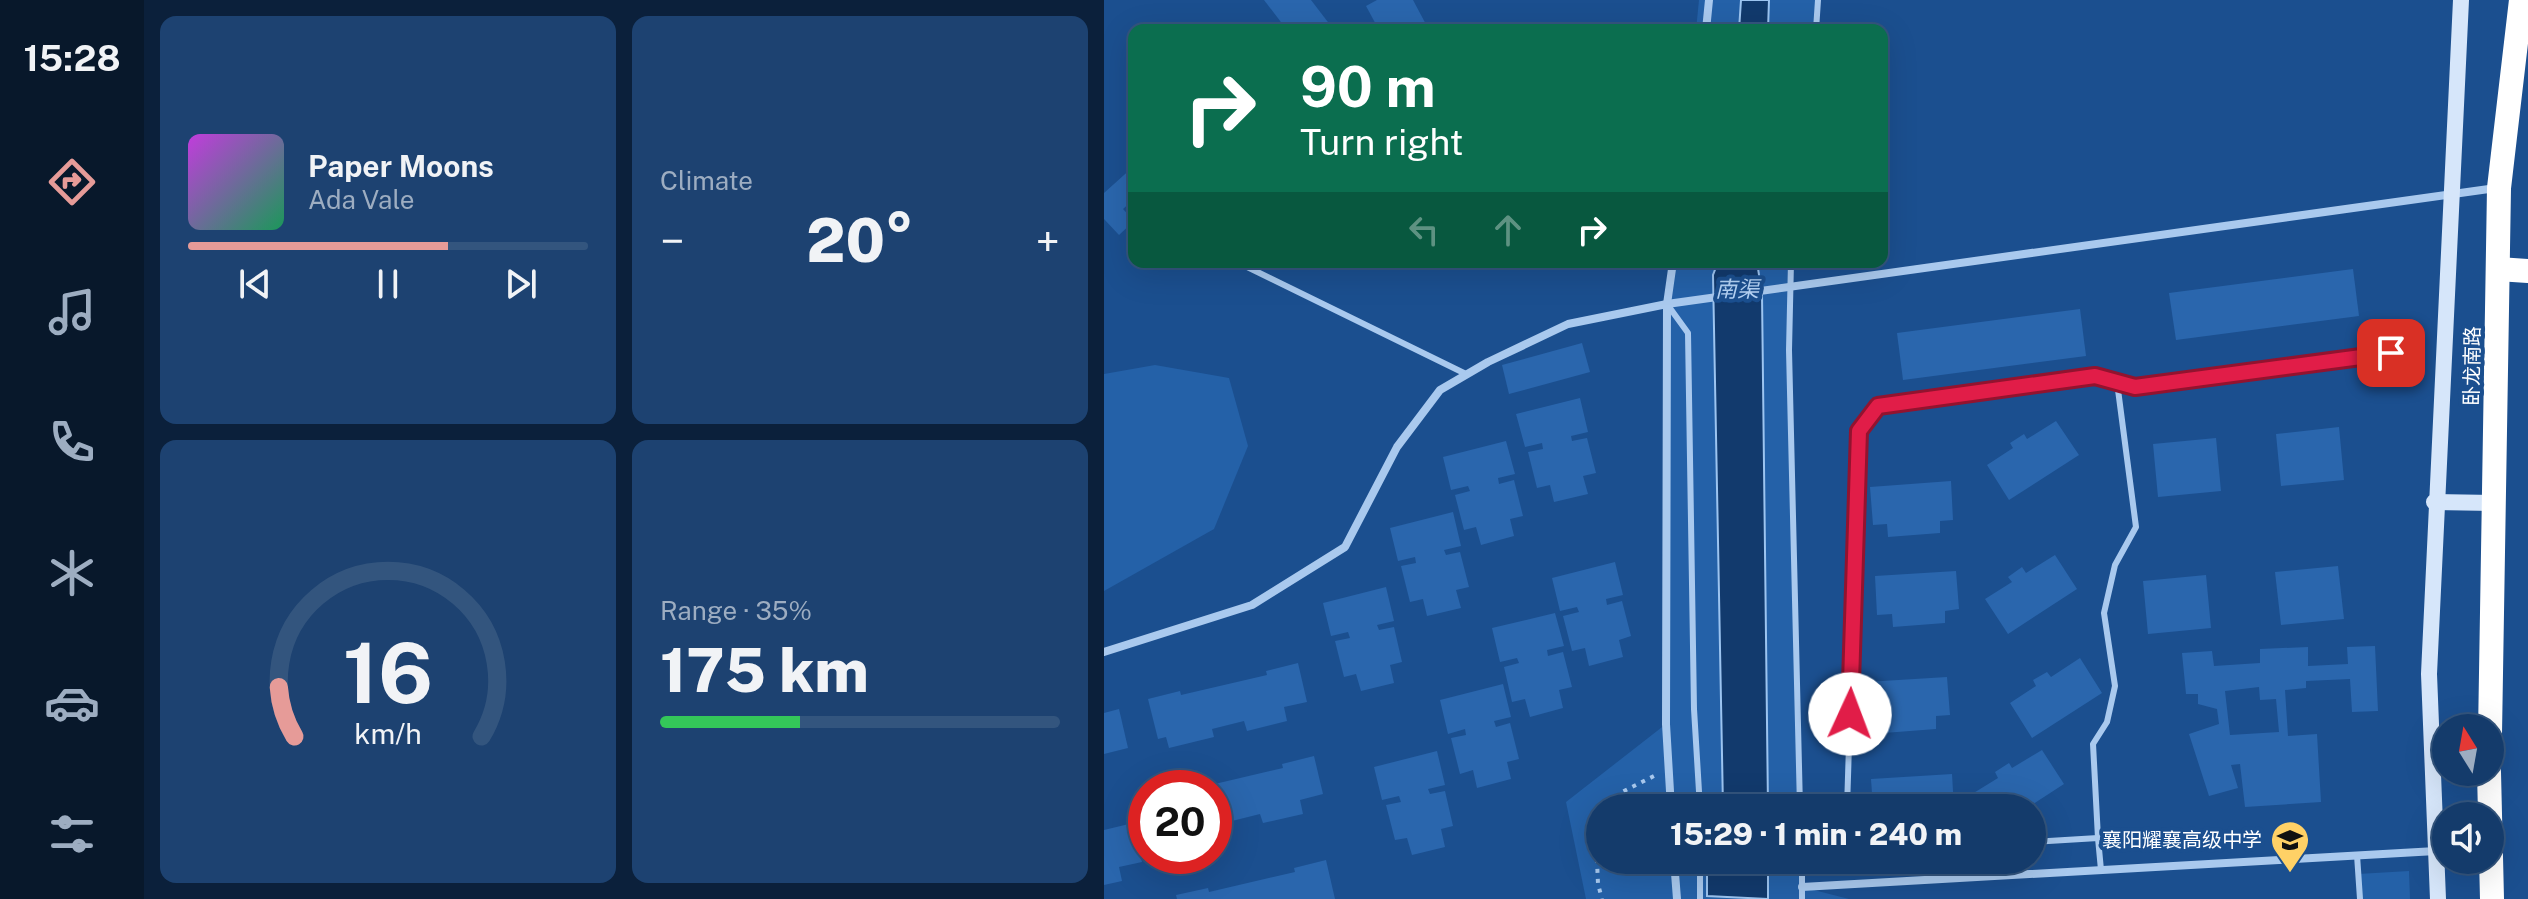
<!DOCTYPE html>
<html lang="en">
<head>
<meta charset="utf-8">
<style>
  :root { --surface:#143b6b; --page:#1d4271; --text:#f1f3f6; --muted:#9dadc1; --line:#33557e; --accent:#e69b98 }
  body { margin:0; font-family:"Public Sans","Noto Sans SC",sans-serif; background:var(--page); color:var(--text); height:100vh; display:flex; flex-direction:column; font-size:30px; white-space:nowrap }
  * { box-sizing:border-box; margin:0 }
  p { font-size:26px; color:var(--muted) }
  .icon { flex:none; width:44px; height:44px; fill:none; stroke:currentColor; stroke-width:2; stroke-linecap:round; stroke-linejoin:round }
  .map { position:relative; flex:1; overflow:hidden }
  .panel { display:flex; flex-direction:column; gap:16px; padding:16px; background:#0b203b; width:960px }
  .panel>* { flex:none }
  .hud { position:absolute; left:24px; top:24px; width:760px; height:244px; border-radius:16px; box-shadow:0 8px 32px #0002,0 0 0 2px var(--line); background:#0b6e4f; color:#fff; overflow:hidden }
  .needle { width:52px; rotate:349deg }
  .tools { position:absolute; left:1328px; top:714px; display:grid; gap:16px }
  .tools a { display:grid; place-items:center; width:72px; height:72px; border-radius:50%; background:var(--surface); box-shadow:0 8px 32px #0002,0 0 0 2px var(--line); font-size:40px }
  .speed { position:absolute; left:24px; top:770px; display:flex; gap:16px; font-size:40px; font-weight:700; text-align:center }
  .speed>* { display:grid; place-content:center; width:104px; height:104px; border-radius:50%; background:var(--surface); box-shadow:0 8px 32px #0002,0 0 0 2px var(--line); line-height:1 }
  .speed .limit { border:12px solid #d22; background:#fff; color:#111 }
  .pin { position:absolute; display:grid; place-items:center; width:68px; height:68px; color:#fff; margin:-34px; border-radius:16px; box-shadow:0 4px 12px #0006 }
  .me { position:absolute; width:88px; margin:-44px; rotate:2deg; stroke-linejoin:round; filter:drop-shadow(0 0 6px #0008) }
  .turn { display:flex; align-items:center; gap:28px; height:168px; padding:0 40px; font-size:36px }
  .turn .icon { width:104px; height:104px; stroke-width:2.5 }
  .turn b { display:block; font-size:56px; line-height:68px }
  .lanes { display:flex; align-items:center; height:76px; padding:0 40px; background:#0003; justify-content:center; gap:40px; direction:ltr }
  .lanes .off { opacity:.35 }
  .big { font-size:60px; font-weight:800; line-height:1.1 }
  .panel .tile { flex:1; display:flex; flex-direction:column; justify-content:center; gap:12px; min-width:0; padding:0 28px; border-radius:16px; background:var(--page) }
  .panel .dial { align-items:center; gap:0 }
  .dial svg { height:208px; overflow:visible; fill:none; stroke:var(--line); stroke-width:7; stroke-linecap:round; text-anchor:middle }
  .dial text { fill:var(--text); stroke:none }
  .song { display:flex; align-items:center; gap:24px }
  .cover { width:96px; height:96px; border-radius:12px; background:linear-gradient(135deg,hsl(290 70% 55%),hsl(150 70% 35%)) }
  .played { height:8px; border-radius:4px; background:linear-gradient(90deg,var(--accent) 65%,var(--line) 65%) }
  .keys { display:flex; justify-content:space-around; direction:ltr }
  .heat { display:flex; justify-content:space-between; align-items:center; font-size:44px; direction:ltr }
  .charge { height:12px; border-radius:6px; background:linear-gradient(90deg,#34c759 35%,var(--line) 0) }
  .panel .tiles { flex:1; display:grid; gap:16px; grid-template-columns:repeat(2,1fr) }
  .trip { position:absolute; left:482px; top:794px; width:460px; height:80px; border-radius:40px; background:var(--surface); box-shadow:0 8px 32px #0002,0 0 0 2px var(--line); font-weight:800; line-height:80px; text-align:center }
  main { display:flex; flex:1; min-height:0 }
  .menu { display:flex; flex-direction:column; width:144px; justify-content:space-around; align-items:center; background:#08182b; color:var(--muted) }
  .menu .icon { width:56px; height:56px }
  .menu .selected { color:var(--accent) }
  .menu b { font-size:36px; color:var(--text) }
  .map>svg:first-child { display:block }
  .green { fill:#2461a8 }
  .water { fill:#123a6d; stroke:#9cc4f0; stroke-width:2 }
  .building { fill:#2a66ad; fill-rule:evenodd }
  .lines { fill:none; stroke-linecap:round; stroke-linejoin:round }
  .path { stroke:#a9c9ee; stroke-width:4; stroke-dasharray:4 6; stroke-linecap:butt }
  .lane { stroke:#a9c9ee; stroke-width:6 }
  .street { stroke:#a9c9ee; stroke-width:8 }
  .secondary { stroke:#d6e6fa; stroke-width:16 }
  .highway { stroke:#fff; stroke-width:24 }
  .route-casing { stroke:#92132f; stroke-width:20 }
  .route { stroke:#e11d48; stroke-width:14 }
  .labels { text-anchor:middle; dominant-baseline:central; stroke-width:8; stroke-linejoin:round; paint-order:stroke }
  .street-label { font-size:20px; fill:#fff; stroke:#1b4f8f }
  .poi-label { font-size:20px; fill:#fff; stroke:#1b4f8f; text-anchor:end }
  .water-label { font-size:22px; font-style:italic; fill:#b5d3f5; stroke:#1b4f8f }
</style>
</head>
<body>
<main>
<nav class="menu">
<b>15:28</b>
<svg class="icon selected" aria-label="directions" viewBox="0 0 24 24"><path d="M12 3l9 9-9 9-9-9zM9 14v-3h6M13 9l2 2-2 2"/></svg>
<svg class="icon" aria-label="music" viewBox="0 0 24 24"><path d="M9 18V5l10-2v13"/><circle cx="6" cy="18" r="3"/><circle cx="16" cy="16" r="3"/></svg>
<svg class="icon" aria-label="phone" viewBox="0 0 24 24"><path d="M5 4h4l2 5-3 2q2 4 5 5l2-3 5 2v4C11 20 4 13 5 4z"/></svg>
<svg class="icon" aria-label="climate" viewBox="0 0 24 24"><path d="M12 3v18M4 7l16 10M4 17L20 7"/></svg>
<svg class="icon" aria-label="car" viewBox="0 0 24 24"><path d="M5 17H2v-5l4-1 3-4h7l3 4 3 1v5h-3M9 17h6M6 11h13"/><circle cx="7" cy="17" r="2"/><circle cx="17" cy="17" r="2"/></svg>
<svg class="icon" aria-label="filters" viewBox="0 0 24 24"><path d="M4 7h16M4 17h16"/><circle cx="9" cy="7" r="2"/><circle cx="15" cy="17" r="2"/></svg>
</nav>
<section class="panel">
<div class="tiles">
<div class="tile">
<div class="song"><i class="cover"></i><div><b>Paper Moons</b><p>Ada Vale</p></div></div>
<div class="played"></div>
<div class="keys"><svg class="icon" aria-label="previous" viewBox="0 0 24 24"><path d="M18 5L8 12l10 7zM5 5v14"/></svg><svg class="icon" aria-label="pause" viewBox="0 0 24 24"><path d="M8 5v14M16 5v14"/></svg><svg class="icon" aria-label="next" viewBox="0 0 24 24"><path d="M6 5l10 7-10 7zM19 5v14"/></svg></div>
</div>
<div class="tile"><p>Climate</p>
<div class="heat"><a>−</a><b class="big">20°</b><a>+</a></div>
</div>
<div class="tile dial"><svg viewBox="0 0 100 80">
<path d="M14 69A42 42 0 1 1 86 69"/>
<path d="M14 69A42 42 0 0 1 8 50" stroke="#e69b98"/>
<text x="50" y="56" font-size="32" font-weight="700">16</text>
<text x="50" y="72" font-size="11">km/h</text>
</svg></div>
<div class="tile"><p>Range · 35%</p><b class="big">175 km</b><div class="charge"></div></div>
</div>
</section>
<div class="map">
<svg width="1424" height="899" viewBox="0 0 1424 899">
  <rect width="100%" height="100%" fill="#1b4f8f"/>
  <!-- green -->
  <g class="green">
    <path d="M595 0H714L712 30H592Z"/>
    <path d="M567 262H687L684 289 696 808H496V860H698V887L745 899H482L462 802 562 724Z"/>
    <path d="M51 365 125 378 144 446 110 529 0 591V374Z"/>
    <path d="M1305 871 1306 899H1256L1254 874Z"/>
  </g>
  <!-- water -->
  <g class="water">
    <path d="M637 0H665L664 30H635Z"/>
    <path d="M614 262H653L658 294 664 808H619L609 275Z"/>
    <path d="M620 860H664V899L603 896V873H620Z"/>
  </g>
  <!-- building -->
  <g class="building">
    <path d="M160 0H207L230 30H183Z"/>
    <path d="M273 0H309L325 30H275L262 6Z"/>
    <path d="M30 166V199L19 209 30 221 15 235 0 219V193Z"/>
    <path d="M1249 269 1255 316 1072 340 1065 293Z"/>
    <path d="M976 309 982 356 799 380 793 333Z"/>
    <path d="M478 343 486 372 405 394 398 365Z"/>
    <path d="M476 398 484 432 467 436 468 441 483 438 492 473 479 476 484 494 450 502 446 485 433 488 424 452 439 449 438 443 421 447 412 414Z"/>
    <path d="M952 421 975 455 905 500 883 465 909 448 906 443 920 434 923 439Z"/>
    <path d="M1235 427 1240 480 1177 486 1172 434Z"/>
    <path d="M1112 438 1117 491 1054 497 1049 444Z"/>
    <path d="M402 441 411 474 394 478 395 484 410 480 419 516 406 519 410 536 377 545 372 527 360 530 351 495 366 491 364 486 347 490 339 457Z"/>
    <path d="M847 481 849 520 836 521V533L784 537 783 524 769 525 766 487Z"/>
    <path d="M349 512 357 546 340 550 342 555 356 552 365 587 352 590 357 608 323 616 319 599 306 602 297 566 312 563 311 557 294 561 286 528Z"/>
    <path d="M951 555 973 589 904 634 881 599 908 582 904 577 918 567 922 573Z"/>
    <path d="M511 562 519 595 502 599 503 605 518 601 527 636 515 640 519 657 485 666 481 648 468 651 459 616 475 612 473 607 456 611 448 578Z"/>
    <path d="M1234 566 1240 619 1177 625 1171 572Z"/>
    <path d="M852 571 855 609 841 611V623L789 627 788 614 773 615 771 576Z"/>
    <path d="M1102 575 1107 628 1044 634 1039 581Z"/>
    <path d="M282 587 290 621 273 625 275 630 290 627 298 662 286 665 290 683 257 691 252 674 240 677 231 641 246 638 244 632 227 636 219 603Z"/>
    <path d="M451 613 460 646 443 650 444 656 459 652 468 687 455 690 459 708 426 717 421 699 408 702 400 667 415 663 413 658 396 662 388 628Z"/>
    <path d="M1271 646 1274 711 1248 712 1246 679 1202 681V688L1181 690 1184 736 1213 734 1217 802 1141 807 1136 764 1127 765 1134 788 1105 796 1085 734 1115 724 1113 709 1094 704V694H1082L1078 653 1108 651 1110 666 1156 663V649L1204 647V666L1244 664 1243 647ZM1155 687 1156 700 1172 699 1175 732 1126 735 1121 691Z"/>
    <path d="M976 658 998 693 928 738 906 703 932 686 929 680 943 672 947 677Z"/>
    <path d="M194 663 203 702 180 707 183 721 143 731 140 721 108 729 110 737 65 748 62 737 54 739 44 699 76 691 77 695 163 675 162 671Z"/>
    <path d="M843 677 846 715 832 716V729L780 733 779 720 765 721 762 682Z"/>
    <path d="M399 684 407 717 390 721 392 727 406 723 415 759 403 762 407 779 373 788 369 770 356 774 347 738 362 735 361 729 344 734 336 700Z"/>
    <path d="M15 709 24 748 0 754V713Z"/>
    <path d="M938 750 960 784 923 808H877L868 794 894 778 891 772 905 763 908 768Z"/>
    <path d="M333 751 341 785 324 789 326 794 341 791 349 826 337 829 341 847 308 855 303 838 291 840 282 805 297 802 295 796 278 800 270 767Z"/>
    <path d="M210 756 219 794 196 800 199 814 159 823 156 814 124 822 126 830 110 834V788L98 787 179 768 178 764Z"/>
    <path d="M848 774 850 808H769L767 779Z"/>
    <path d="M29 823 38 862 15 867 18 881 0 885V830Z"/>
    <path d="M222 860 231 899H73L72 895 104 888 105 892 191 872 190 868Z"/>
  </g>
  <g class="lines">
    <!-- path -->
    <g class="path">
      <path d="M509 808 518 792 550 776"/>
      <path d="M496 830 492 837 494 884 498 899"/>
    </g>
    <!-- lane -->
    <g class="lane">
      <path d="M712 30 714 0"/>
      <path d="M133 262 362 374"/>
      <path d="M687 262 685 350 696 808"/>
      <path d="M563 304 584 333 590 709 596 808"/>
      <path d="M743 808 755 431 774 406 991 376 1031 387 1287 353"/>
      <path d="M994 838 989 744 1003 722 1011 686 1000 613 1011 565 1032 527 1013 382"/>
      <path d="M928 842 994 838 997 870"/>
      <path d="M1253 855 1256 899"/>
      <path d="M698 860V899"/>
      <path d="M596 899V860"/>
    </g>
    <!-- street -->
    <g class="street">
      <path d="M602 30 605 0"/>
      <path d="M0 652 148 605 241 547 293 447 336 390 384 362 464 324 563 304 1392 188"/>
      <path d="M567 808 562 724 563 304 569 262"/>
      <path d="M570 860 573 899"/>
      <path d="M698 887 1332 851"/>
    </g>
    <!-- secondary -->
    <g class="secondary">
      <path d="M1330 502 1390 503"/>
      <path d="M1334 899 1325 674 1357 0"/>
    </g>
    <!-- highway -->
    <g class="highway">
      <path d="M1394 269 1424 271"/>
      <path d="M1386 734 1395 188 1417 0"/>
      <path d="M1385 772 1388 899"/>
    </g>
  </g>
  <g class="lines">
    <!-- route casing -->
    <g class="route-casing">
      <path id="route" d="M746 714 755 431 774 406 991 376 1031 387 1287 353"/>
    </g>
    <!-- route -->
    <use href="#route" class="route"/>
  </g>
  <!-- icons -->
  <defs>
    <g id="school-pin" transform="scale(2)"><path d="M0 17L-7.5 6A9.5 9.5 0 1 1 7.5 6Z" fill="#ffd166" stroke="#1b4f8f"/><path d="M0-5L7-2L0 1L-7-2ZM-4 1L0 2.5L4 1V4Q0 6-4 4Z" fill="#111"/></g>
  </defs>
  <g fill-rule="evenodd">
    <use href="#school-pin" x="1186" y="840"/>
  </g>
  <g class="labels">
    <!-- street labels -->
    <g class="street-label">
      <text transform="translate(1368 366) rotate(-89)">卧龙南路</text>
    </g>
    <!-- poi labels -->
    <g class="poi-label">
      <text x="1158" y="840">襄阳耀襄高级中学</text>
    </g>
    <!-- water labels -->
    <g class="water-label">
      <text x="633" y="289">南渠</text>
    </g>
  </g>
</svg>
<div class="tools">
<a><svg class="needle" viewBox="-14 -14 28 28"><path d="M0-13l5 13h-10z" fill="#e53935"/><path d="M0 13l5-13h-10z" fill="#9dadc1"/></svg></a>
<a><svg class="icon" aria-label="sound" viewBox="0 0 24 24"><path d="M4 9h4l5-4v14l-5-4H4zM17 9q2 3 0 6"/></svg></a>
</div>
<div class="speed"><div class="limit">20</div></div>
<div class="pin" style="left:1287px;top:353px;background:#d93025"><svg class="icon" aria-label="arrive" viewBox="0 0 24 24"><path d="M6 21V4h12l-3 4 3 4H6"/></svg></div>
<svg class="me" style="left:746px;top:714px" viewBox="-20 -20 40 40"><circle r="19" fill="#fff"/><path d="M0-13L10 11 0 6-10 11z" fill="#e11d48"/></svg>
<div class="trip">15:29 · 1 min · 240 m</div>
<div class="hud">
<div class="turn"><svg class="icon" aria-label="right" viewBox="0 0 24 24"><path d="M7 20v-9h11M14 6l5 5-5 5"/></svg><div><b>90 m</b>Turn right</div></div>
<div class="lanes"><svg class="icon off" aria-label="left" viewBox="0 0 24 24"><path d="M17 20v-9H6M10 6l-5 5 5 5"/></svg><svg class="icon off" aria-label="ahead" viewBox="0 0 24 24"><path d="M12 20V5M6 11l6-6 6 6"/></svg><svg class="icon" aria-label="right" viewBox="0 0 24 24"><path d="M7 20v-9h11M14 6l5 5-5 5"/></svg></div>
</div>
</div>
</main>
</body>
</html>
